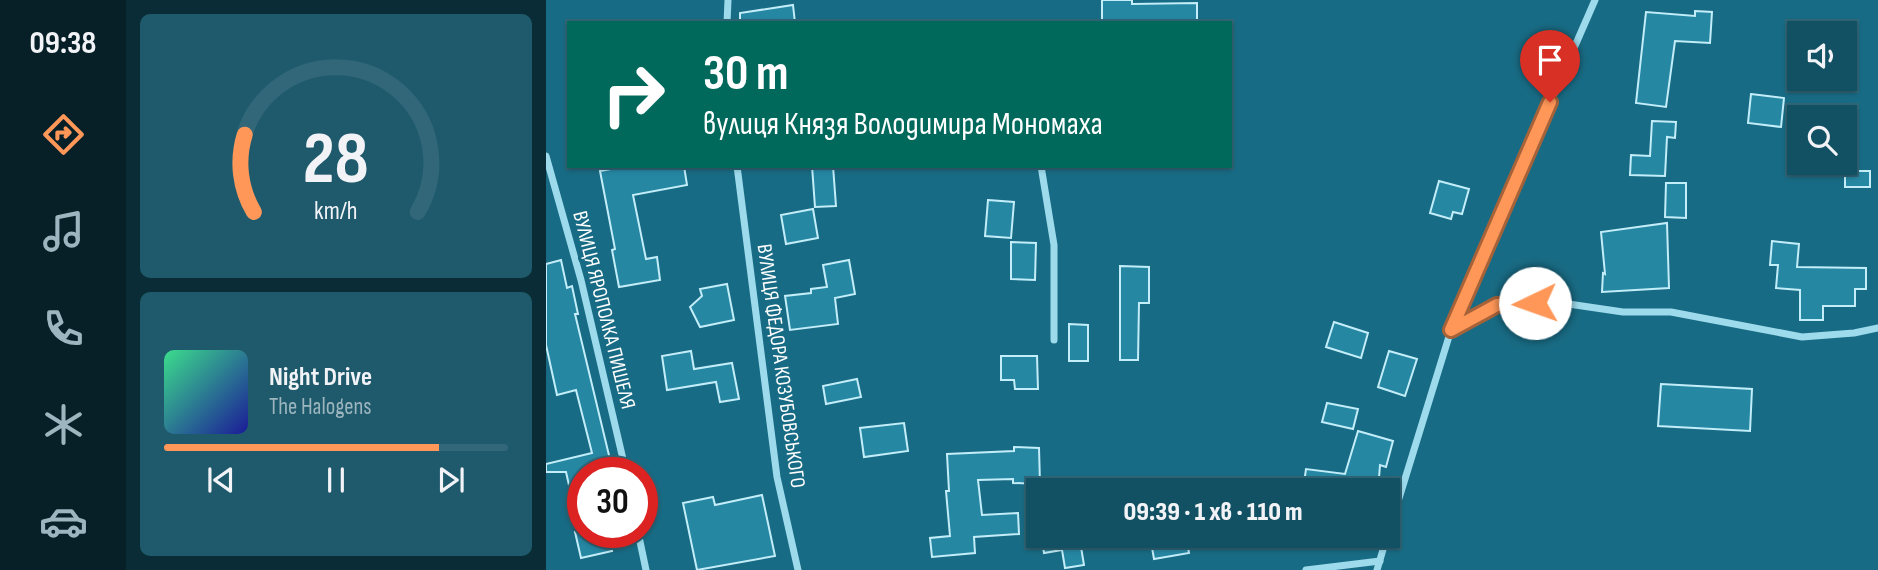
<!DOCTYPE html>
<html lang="uk">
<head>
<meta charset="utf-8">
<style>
  :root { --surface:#125063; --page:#1f5a6c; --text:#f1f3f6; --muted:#9cb5be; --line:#316778; --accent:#ff9758 }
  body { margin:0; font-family:"Sofia Sans Condensed",sans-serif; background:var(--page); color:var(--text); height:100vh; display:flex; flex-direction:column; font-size:26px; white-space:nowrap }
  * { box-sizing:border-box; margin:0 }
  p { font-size:23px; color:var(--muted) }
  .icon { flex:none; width:38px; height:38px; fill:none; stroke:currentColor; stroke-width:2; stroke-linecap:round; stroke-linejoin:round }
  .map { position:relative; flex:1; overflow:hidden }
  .side { display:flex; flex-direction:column; gap:14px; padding:14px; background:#0a2c36; width:420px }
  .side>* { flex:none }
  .banner { position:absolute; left:21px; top:21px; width:665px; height:147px; border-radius:0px; box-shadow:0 2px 5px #0004,0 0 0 2px var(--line); background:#00695c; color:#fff; overflow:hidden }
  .tools { position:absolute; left:1241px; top:21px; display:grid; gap:14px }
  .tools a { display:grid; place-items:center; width:70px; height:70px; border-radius:0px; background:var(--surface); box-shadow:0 2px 5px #0004,0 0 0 2px var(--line); font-size:35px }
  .speed { position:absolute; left:21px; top:457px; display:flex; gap:14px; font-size:35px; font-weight:700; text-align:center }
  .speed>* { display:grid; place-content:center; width:91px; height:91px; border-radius:50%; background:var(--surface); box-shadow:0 2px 5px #0004,0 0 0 2px var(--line); line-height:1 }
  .speed .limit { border:10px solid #d22; background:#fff; color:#111 }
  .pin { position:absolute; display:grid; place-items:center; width:60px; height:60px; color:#fff; margin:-72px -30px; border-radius:50% 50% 50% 0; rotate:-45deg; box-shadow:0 0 7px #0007 }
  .pin .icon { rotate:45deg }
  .me { position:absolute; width:77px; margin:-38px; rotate:267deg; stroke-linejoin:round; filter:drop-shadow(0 0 5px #0008) }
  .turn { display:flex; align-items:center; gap:24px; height:147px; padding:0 21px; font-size:32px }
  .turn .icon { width:91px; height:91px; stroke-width:2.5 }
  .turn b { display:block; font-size:49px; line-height:60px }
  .side .widget { flex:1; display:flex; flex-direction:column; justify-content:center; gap:10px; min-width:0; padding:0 24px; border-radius:10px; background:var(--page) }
  .side .dial { align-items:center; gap:0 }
  .dial svg { height:182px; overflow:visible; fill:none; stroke:var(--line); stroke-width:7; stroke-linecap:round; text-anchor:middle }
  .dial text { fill:var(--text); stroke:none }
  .song { display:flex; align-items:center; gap:21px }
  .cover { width:84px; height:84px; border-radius:10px; background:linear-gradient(135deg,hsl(150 70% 55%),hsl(240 70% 35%)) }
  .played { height:7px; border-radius:4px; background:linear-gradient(90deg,var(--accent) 80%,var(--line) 80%) }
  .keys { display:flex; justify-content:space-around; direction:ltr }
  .trip { position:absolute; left:480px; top:478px; width:374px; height:70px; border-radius:0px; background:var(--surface); box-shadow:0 2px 5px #0004,0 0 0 2px var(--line); font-weight:800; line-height:70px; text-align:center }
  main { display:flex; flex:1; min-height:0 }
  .tab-bar { display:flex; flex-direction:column; width:126px; justify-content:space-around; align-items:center; background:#072028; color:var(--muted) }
  .tab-bar .icon { width:49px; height:49px }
  .tab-bar .selected { color:var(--accent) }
  .tab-bar b { font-size:32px; color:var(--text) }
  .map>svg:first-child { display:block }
  .building { fill:#2687a3; stroke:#c2edf9; stroke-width:2 }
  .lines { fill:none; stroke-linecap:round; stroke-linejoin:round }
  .street { stroke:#9ddbec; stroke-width:7 }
  .route-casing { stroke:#a66239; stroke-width:18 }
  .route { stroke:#ff9758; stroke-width:12 }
  .labels { text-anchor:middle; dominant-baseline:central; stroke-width:7; stroke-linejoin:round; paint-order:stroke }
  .street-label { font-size:21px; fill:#fff; stroke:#186b84 }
</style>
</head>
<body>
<main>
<nav class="tab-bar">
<b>09:38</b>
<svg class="icon selected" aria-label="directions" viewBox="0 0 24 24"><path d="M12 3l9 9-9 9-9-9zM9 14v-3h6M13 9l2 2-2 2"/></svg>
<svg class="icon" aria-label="music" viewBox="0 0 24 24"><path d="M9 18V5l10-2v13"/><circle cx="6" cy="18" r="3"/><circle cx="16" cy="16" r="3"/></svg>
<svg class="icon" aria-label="phone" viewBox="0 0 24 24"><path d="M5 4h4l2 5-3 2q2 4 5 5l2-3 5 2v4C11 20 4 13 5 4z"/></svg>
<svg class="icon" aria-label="climate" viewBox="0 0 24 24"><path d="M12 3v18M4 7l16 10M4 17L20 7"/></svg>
<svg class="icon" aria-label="car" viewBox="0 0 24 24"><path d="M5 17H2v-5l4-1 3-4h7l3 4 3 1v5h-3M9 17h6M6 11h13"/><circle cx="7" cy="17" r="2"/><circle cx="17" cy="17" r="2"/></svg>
</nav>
<section class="side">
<div class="widget dial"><svg viewBox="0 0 100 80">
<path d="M14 69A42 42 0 1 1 86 69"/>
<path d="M14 69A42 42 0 0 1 10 35" stroke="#ff9758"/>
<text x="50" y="56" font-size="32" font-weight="700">28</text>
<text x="50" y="72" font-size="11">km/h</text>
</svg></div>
<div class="widget">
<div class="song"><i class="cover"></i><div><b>Night Drive</b><p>The Halogens</p></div></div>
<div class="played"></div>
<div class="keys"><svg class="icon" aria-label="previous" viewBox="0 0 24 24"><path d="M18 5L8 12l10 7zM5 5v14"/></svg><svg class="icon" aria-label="pause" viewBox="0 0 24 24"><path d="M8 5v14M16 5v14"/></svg><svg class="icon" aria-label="next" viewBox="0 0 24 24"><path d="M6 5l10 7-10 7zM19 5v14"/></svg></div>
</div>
</section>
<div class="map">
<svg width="1332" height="570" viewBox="0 0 1332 570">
  <rect width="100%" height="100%" fill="#186b84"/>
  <!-- building -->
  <g class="building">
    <path d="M556 0H586V4L651 3V23H556Z"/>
    <path d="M247 5 249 23H194V13Z"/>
    <path d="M1149 11 1166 12 1164 43 1129 41 1120 107 1090 103 1100 12 1149 16Z"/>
    <path d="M1205 94 1238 98 1235 127 1202 123Z"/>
    <path d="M1106 121 1130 122 1129 138 1121 137 1119 176 1084 175 1085 155 1104 156Z"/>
    <path d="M81 166H138L141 185 87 195 100 259 111 257 114 280 73 287 66 250 69 249 54 171Z"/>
    <path d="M266 166H287L290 206 269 207Z"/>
    <rect x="1299" y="171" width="25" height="16"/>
    <path d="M893 181 923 189 916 214 907 212 905 219 884 213Z"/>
    <path d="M1120 183H1140V218L1119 217Z"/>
    <path d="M442 200 468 202 465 238 439 236Z"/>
    <path d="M267 209 272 238 240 244 235 215Z"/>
    <path d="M1121 223 1123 288 1056 292 1057 273 1059 274 1055 232Z"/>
    <path d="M1226 241 1253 244 1251 267 1320 268V289H1309V306H1277V320H1254V290L1230 288 1232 265H1224Z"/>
    <path d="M465 242 490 243 489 280 465 279Z"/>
    <path d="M15 260 21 288 26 286 32 314H29L67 472H37V515L30 516 20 472H0V464L46 453 30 390 11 395 0 345V264Z"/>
    <path d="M303 260 309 294 289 298 292 324 244 330 239 296 265 293V289L281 287 277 265Z"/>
    <path d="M574 266 603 267V303H593L592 360H574Z"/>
    <path d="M181 284 188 320 154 327 144 307 156 296 154 289Z"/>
    <path d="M788 322 822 333 815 358 780 347Z"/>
    <path d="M523 324 542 325V361H523Z"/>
    <path d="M145 351 148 369 186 363 193 399 174 402 170 382 121 390 116 356Z"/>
    <path d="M843 351 871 359 859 396 832 387Z"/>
    <path d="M455 356H491L492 389H469L468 380H455Z"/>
    <path d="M311 379 315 397 280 404 277 386Z"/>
    <path d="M1115 384 1206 389 1204 431 1112 426Z"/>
    <path d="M781 403 812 409 807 429 776 422Z"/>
    <path d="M358 423 362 451 318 457 314 428Z"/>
    <path d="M812 431 847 441 840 467 834 465 833 478 840 479 839 490H757L760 469 799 474Z"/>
    <path d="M468 447 493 448 494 484 467 483V479L432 480 436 515 472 513 473 534 428 537 429 553 386 557 384 538 404 536 400 491H403L401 454 468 451Z"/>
    <path d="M216 495 229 556 151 570 137 503 167 497 169 505Z"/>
    <path d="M29 532H61L66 551 35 558Z"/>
    <path d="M495 536H545L546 545 535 547 538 565 519 568 516 550 498 553Z"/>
    <path d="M604 536H640L643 553 608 559Z"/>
  </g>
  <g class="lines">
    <!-- street -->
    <g class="street">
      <path d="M181 23 182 0"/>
      <path d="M0 156 35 280 80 472"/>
      <path d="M191 166 231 477 252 570"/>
      <path d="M495 166 508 245V340"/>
      <path d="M906 330 951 305 1009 302 1077 312H1125L1256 337 1308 333 1332 328"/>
      <path d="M92 532 100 570"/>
      <path d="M842 534 905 330 1049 0"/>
      <path d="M760 570 834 561"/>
      <path d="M831 570 841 536"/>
    </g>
  </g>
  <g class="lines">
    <!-- route casing -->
    <g class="route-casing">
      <path id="route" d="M989 303 951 305 905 330 1004 102"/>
    </g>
    <!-- route -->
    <use href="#route" class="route"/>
  </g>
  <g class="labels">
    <!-- street labels -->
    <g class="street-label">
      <text transform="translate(58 310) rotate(76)">ВУЛИЦЯ ЯРОПОЛКА ПИШЕЛЯ</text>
      <text transform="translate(235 366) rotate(82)">ВУЛИЦЯ ФЕДОРА КОЗУБОВСЬКОГО</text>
    </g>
  </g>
</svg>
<div class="tools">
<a><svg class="icon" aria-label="sound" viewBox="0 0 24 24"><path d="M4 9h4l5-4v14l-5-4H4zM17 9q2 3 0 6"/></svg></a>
<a><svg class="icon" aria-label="search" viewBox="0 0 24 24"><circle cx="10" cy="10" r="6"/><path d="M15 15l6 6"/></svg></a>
</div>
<div class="speed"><div class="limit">30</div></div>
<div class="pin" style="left:1004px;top:102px;background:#d93025"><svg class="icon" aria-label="arrive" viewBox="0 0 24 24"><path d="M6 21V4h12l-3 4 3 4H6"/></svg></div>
<svg class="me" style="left:989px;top:303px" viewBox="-20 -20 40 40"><circle r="19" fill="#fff"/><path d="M0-13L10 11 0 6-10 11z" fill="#ff9758"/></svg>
<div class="trip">09:39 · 1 хв · 110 m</div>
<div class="banner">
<div class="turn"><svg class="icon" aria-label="right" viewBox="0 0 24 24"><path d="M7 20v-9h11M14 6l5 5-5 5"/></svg><div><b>30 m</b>вулиця Князя Володимира Мономаха</div></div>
</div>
</div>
</main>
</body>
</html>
